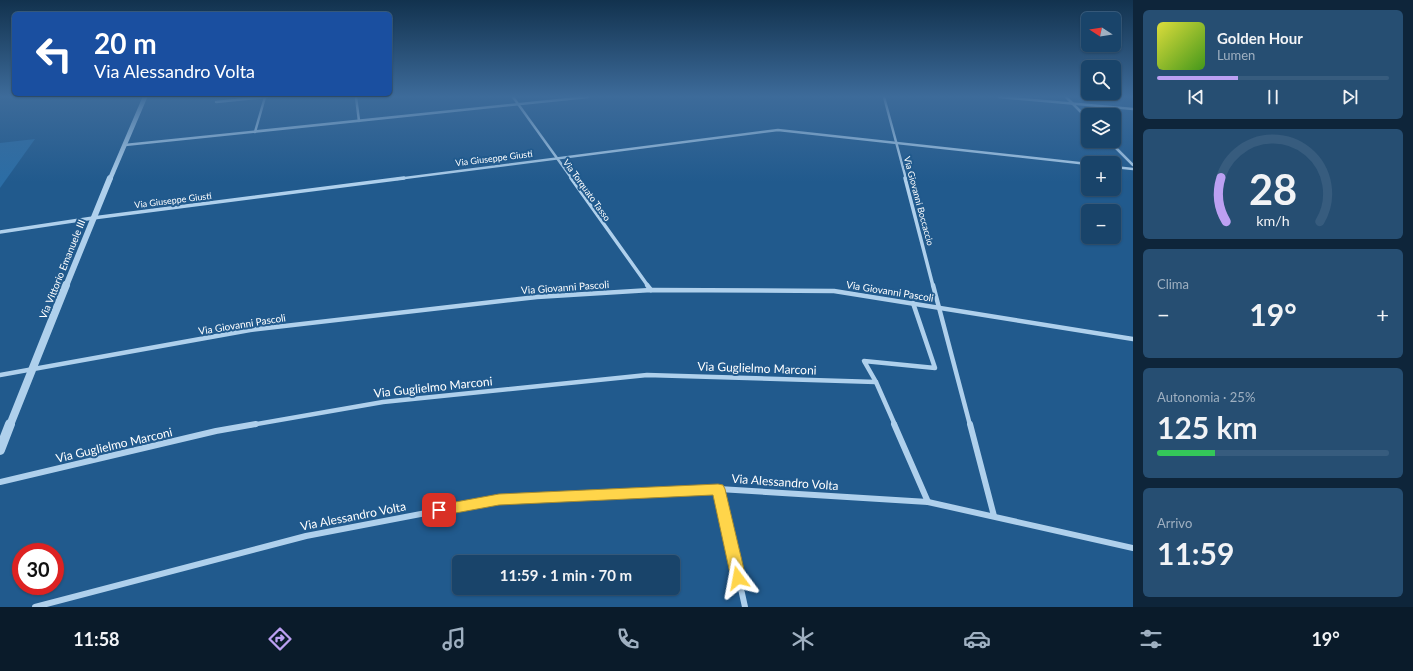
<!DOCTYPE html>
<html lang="it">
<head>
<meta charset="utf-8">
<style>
  :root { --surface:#19446a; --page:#264e72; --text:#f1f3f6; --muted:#9fb0c1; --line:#375c7e; --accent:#bca0f2 }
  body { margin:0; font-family:Lato,sans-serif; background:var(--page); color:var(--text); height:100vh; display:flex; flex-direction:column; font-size:15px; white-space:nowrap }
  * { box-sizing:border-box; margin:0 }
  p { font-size:13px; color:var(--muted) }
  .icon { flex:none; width:22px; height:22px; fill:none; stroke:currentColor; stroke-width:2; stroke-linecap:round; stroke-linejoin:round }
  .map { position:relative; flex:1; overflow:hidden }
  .drawer { display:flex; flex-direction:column; gap:10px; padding:10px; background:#0e253a; width:280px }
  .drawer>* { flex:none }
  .guide { position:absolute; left:12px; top:12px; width:380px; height:84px; border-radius:6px; box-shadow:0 1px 3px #0004,0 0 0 1px var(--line); background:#1a4fa0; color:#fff; overflow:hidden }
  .needle { width:26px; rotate:282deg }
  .buttons { position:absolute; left:1081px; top:12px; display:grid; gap:8px }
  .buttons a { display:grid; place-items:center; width:40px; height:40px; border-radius:6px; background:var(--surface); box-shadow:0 1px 3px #0004,0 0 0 1px var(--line); font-size:20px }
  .speed { position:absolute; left:12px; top:543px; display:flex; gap:8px; font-size:20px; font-weight:700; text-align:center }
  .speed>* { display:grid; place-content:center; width:52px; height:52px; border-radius:50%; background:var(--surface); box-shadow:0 1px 3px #0004,0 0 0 1px var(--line); line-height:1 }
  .speed .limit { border:6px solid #d22; background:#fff; color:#111 }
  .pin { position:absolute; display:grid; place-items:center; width:34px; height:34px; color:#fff; margin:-17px; border-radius:8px; box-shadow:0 2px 6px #0006 }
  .me { position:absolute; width:44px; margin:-22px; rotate:347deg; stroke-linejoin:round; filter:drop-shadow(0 0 3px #0008) }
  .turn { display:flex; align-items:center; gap:14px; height:84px; padding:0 16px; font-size:18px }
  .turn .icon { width:52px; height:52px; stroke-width:2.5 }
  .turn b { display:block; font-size:28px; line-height:34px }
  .big { font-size:30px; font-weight:700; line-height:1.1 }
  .drawer .tile { flex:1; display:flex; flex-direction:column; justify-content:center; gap:6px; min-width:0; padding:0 14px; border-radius:6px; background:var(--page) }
  .drawer .dial { align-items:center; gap:0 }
  .dial svg { height:104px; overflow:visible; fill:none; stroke:var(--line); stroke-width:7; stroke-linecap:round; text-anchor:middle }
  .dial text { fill:var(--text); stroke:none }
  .song { display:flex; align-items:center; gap:12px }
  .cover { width:48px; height:48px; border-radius:6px; background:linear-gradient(135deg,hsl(60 70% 55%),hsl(100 70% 35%)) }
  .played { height:4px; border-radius:2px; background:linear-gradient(90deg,var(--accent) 35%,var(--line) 35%) }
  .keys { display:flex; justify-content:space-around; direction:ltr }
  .heat { display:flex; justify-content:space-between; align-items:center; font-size:22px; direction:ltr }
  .charge { height:6px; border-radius:3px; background:linear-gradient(90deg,#34c759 25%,var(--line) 0) }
  .trip { position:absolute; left:452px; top:555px; width:228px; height:40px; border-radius:6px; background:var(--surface); box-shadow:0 1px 3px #0004,0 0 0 1px var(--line); font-weight:700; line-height:40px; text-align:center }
  .tabs { display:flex; height:64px; justify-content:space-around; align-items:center; background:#0a1b2a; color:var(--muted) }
  .tabs .icon { width:28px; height:28px }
  .tabs .selected { color:var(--accent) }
  .tabs b { font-size:18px; color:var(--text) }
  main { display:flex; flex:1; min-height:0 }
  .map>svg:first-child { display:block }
  .green { fill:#2b6da5 }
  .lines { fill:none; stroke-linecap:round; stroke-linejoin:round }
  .minor-far3 { stroke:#afd0ec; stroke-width:2.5 }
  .minor-far2 { stroke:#afd0ec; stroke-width:3.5 }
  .minor-far1 { stroke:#afd0ec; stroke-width:4.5 }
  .minor { stroke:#afd0ec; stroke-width:6 }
  .tertiary-far3 { stroke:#afd0ec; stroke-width:4.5 }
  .tertiary-far2 { stroke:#afd0ec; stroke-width:6 }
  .tertiary-far1 { stroke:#afd0ec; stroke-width:8 }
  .tertiary { stroke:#afd0ec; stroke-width:10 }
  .route { fill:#ffd54a; stroke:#a68a30 }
  .labels { text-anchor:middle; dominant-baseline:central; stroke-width:4; stroke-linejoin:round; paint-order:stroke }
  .far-street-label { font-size:9px; fill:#fff; stroke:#215a8d }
  .street-label { font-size:10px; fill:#fff; stroke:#215a8d }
  .near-street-label { font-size:12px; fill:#fff; stroke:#215a8d }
</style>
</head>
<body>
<main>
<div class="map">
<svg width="1133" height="607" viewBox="0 0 1133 607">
  <rect width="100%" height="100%" fill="#215a8d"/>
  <!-- green -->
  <path class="green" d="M35 139 0 188V143Z"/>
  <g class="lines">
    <!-- minor-far3 -->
    <g class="minor-far3">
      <path d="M356 97 359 121"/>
      <path d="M513 97 572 179"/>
      <path d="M884 97 906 179"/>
      <path d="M999 97 1133 109"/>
      <path d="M1066 97 1088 119"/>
      <path d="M216 102 267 97"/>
      <path d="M255 132 265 97"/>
      <path d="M1109 141 1133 165"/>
      <path d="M125 145 588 97"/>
      <path d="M1114 167 1133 169"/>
      <path d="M397 179 778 130 1088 164"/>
    </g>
    <!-- minor-far2 -->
    <g class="minor-far2">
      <path d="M571 178 648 286"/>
      <path d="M905 178 933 286"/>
      <path d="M0 232 93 218 404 178"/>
    </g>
    <!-- minor-far1 -->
    <g class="minor-far1">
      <path d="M647 285 651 290"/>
      <path d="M933 285 970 425"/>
      <path d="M0 375 250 330 537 297 651 290 834 291 1133 339"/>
      <path d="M251 425 383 402 647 375 876 382"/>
      <path d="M895 425 876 382 864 361 935 368 913 303"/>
    </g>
    <!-- minor -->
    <g class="minor">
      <path d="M894 424 928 502"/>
      <path d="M970 424 994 516"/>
      <path d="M0 482 216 431 256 424"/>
      <path d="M719 489 745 607"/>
      <path d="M35 607 306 536 499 499 719 489 928 502 1133 548"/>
    </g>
    <!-- tertiary-far3 -->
    <path class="tertiary-far3" d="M110 179 145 97"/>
    <!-- tertiary-far2 -->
    <path class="tertiary-far2" d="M66 286 110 178"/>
    <!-- tertiary-far1 -->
    <path class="tertiary-far1" d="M10 425 66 285"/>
    <!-- tertiary -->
    <path class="tertiary" d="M0 450 10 424"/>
  </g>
  <!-- sky -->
  <linearGradient id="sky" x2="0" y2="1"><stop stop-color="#12324e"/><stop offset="0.53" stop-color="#3d6b9a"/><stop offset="1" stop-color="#3d6b9a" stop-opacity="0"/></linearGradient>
  <rect width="1133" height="182" fill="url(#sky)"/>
  <!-- route -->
  <path class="route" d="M718 484 723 485 725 489 746 578 743 582 738 584 733 582 731 578 713 495 499 505 439 516 435 514 433 510 435 506 439 505 499 494Z"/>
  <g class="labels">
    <!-- far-street labels -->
    <g class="far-street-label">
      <text transform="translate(494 158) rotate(-7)">Via Giuseppe Giusti</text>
      <text transform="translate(587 190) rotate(54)">Via Torquato Tasso</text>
      <text transform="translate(173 200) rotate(-7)">Via Giuseppe Giusti</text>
      <text transform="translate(919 201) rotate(75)">Via Giovanni Boccaccio</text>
    </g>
    <!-- street labels -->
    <g class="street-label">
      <text transform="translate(62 269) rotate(-68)">Via Vittorio Emanuele III</text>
      <text transform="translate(565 287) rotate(-4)">Via Giovanni Pascoli</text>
      <text transform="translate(890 291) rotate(9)">Via Giovanni Pascoli</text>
      <text transform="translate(242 324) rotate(-9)">Via Giovanni Pascoli</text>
    </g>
    <!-- near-street labels -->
    <g class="near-street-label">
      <text transform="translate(757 368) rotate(2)">Via Guglielmo Marconi</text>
      <text transform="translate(433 387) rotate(-6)">Via Guglielmo Marconi</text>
      <text transform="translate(114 445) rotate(-13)">Via Guglielmo Marconi</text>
      <text transform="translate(785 482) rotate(4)">Via Alessandro Volta</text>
      <text transform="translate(353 516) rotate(-11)">Via Alessandro Volta</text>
    </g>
  </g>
</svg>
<div class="buttons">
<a><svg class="needle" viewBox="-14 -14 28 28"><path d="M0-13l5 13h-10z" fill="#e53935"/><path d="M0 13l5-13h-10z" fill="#9fb0c1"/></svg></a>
<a><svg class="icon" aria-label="search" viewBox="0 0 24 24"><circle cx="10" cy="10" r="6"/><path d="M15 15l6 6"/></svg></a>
<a><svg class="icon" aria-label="layers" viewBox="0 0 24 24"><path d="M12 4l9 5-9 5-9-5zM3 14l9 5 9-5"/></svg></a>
<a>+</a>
<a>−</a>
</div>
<div class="speed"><div class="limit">30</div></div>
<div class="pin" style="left:439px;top:510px;background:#d93025"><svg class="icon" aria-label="arrive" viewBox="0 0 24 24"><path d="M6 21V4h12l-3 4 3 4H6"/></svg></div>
<svg class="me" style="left:738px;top:578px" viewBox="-20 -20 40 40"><path d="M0-17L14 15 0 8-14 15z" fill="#ffd54a" stroke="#fff" stroke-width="4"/></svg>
<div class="trip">11:59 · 1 min · 70 m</div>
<div class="guide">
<div class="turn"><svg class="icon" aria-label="left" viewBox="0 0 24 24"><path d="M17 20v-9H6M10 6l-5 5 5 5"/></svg><div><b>20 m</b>Via Alessandro Volta</div></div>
</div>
</div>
<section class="drawer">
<div class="tile">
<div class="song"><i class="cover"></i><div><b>Golden Hour</b><p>Lumen</p></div></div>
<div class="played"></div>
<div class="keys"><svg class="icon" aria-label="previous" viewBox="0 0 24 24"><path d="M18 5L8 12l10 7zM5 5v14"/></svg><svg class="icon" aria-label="pause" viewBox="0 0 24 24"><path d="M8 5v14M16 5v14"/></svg><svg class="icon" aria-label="next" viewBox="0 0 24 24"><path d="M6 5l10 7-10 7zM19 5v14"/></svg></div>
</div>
<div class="tile dial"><svg viewBox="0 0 100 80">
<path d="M14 69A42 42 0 1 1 86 69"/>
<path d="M14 69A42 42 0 0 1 10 35" stroke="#bca0f2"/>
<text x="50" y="56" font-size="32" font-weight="700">28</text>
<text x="50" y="72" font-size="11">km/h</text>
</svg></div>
<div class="tile"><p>Clima</p>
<div class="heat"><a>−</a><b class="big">19°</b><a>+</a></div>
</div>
<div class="tile"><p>Autonomia · 25%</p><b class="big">125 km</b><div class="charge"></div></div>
<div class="tile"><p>Arrivo</p><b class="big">11:59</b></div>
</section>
</main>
<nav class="tabs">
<b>11:58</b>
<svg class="icon selected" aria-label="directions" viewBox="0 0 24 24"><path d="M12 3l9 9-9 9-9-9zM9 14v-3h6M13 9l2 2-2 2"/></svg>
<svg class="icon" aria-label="music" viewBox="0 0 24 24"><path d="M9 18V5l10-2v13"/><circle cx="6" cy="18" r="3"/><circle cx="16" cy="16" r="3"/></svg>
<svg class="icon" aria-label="phone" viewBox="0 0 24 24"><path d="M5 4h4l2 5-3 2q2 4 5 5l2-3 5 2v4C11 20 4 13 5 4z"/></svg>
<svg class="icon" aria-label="climate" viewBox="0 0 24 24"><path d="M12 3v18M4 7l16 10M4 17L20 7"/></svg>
<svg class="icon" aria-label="car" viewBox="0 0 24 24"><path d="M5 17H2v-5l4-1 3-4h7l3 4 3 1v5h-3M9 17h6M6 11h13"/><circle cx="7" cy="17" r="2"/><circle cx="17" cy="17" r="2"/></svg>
<svg class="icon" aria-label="filters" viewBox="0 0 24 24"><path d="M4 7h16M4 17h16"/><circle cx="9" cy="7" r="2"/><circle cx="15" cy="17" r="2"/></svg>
<b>19°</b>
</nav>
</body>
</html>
